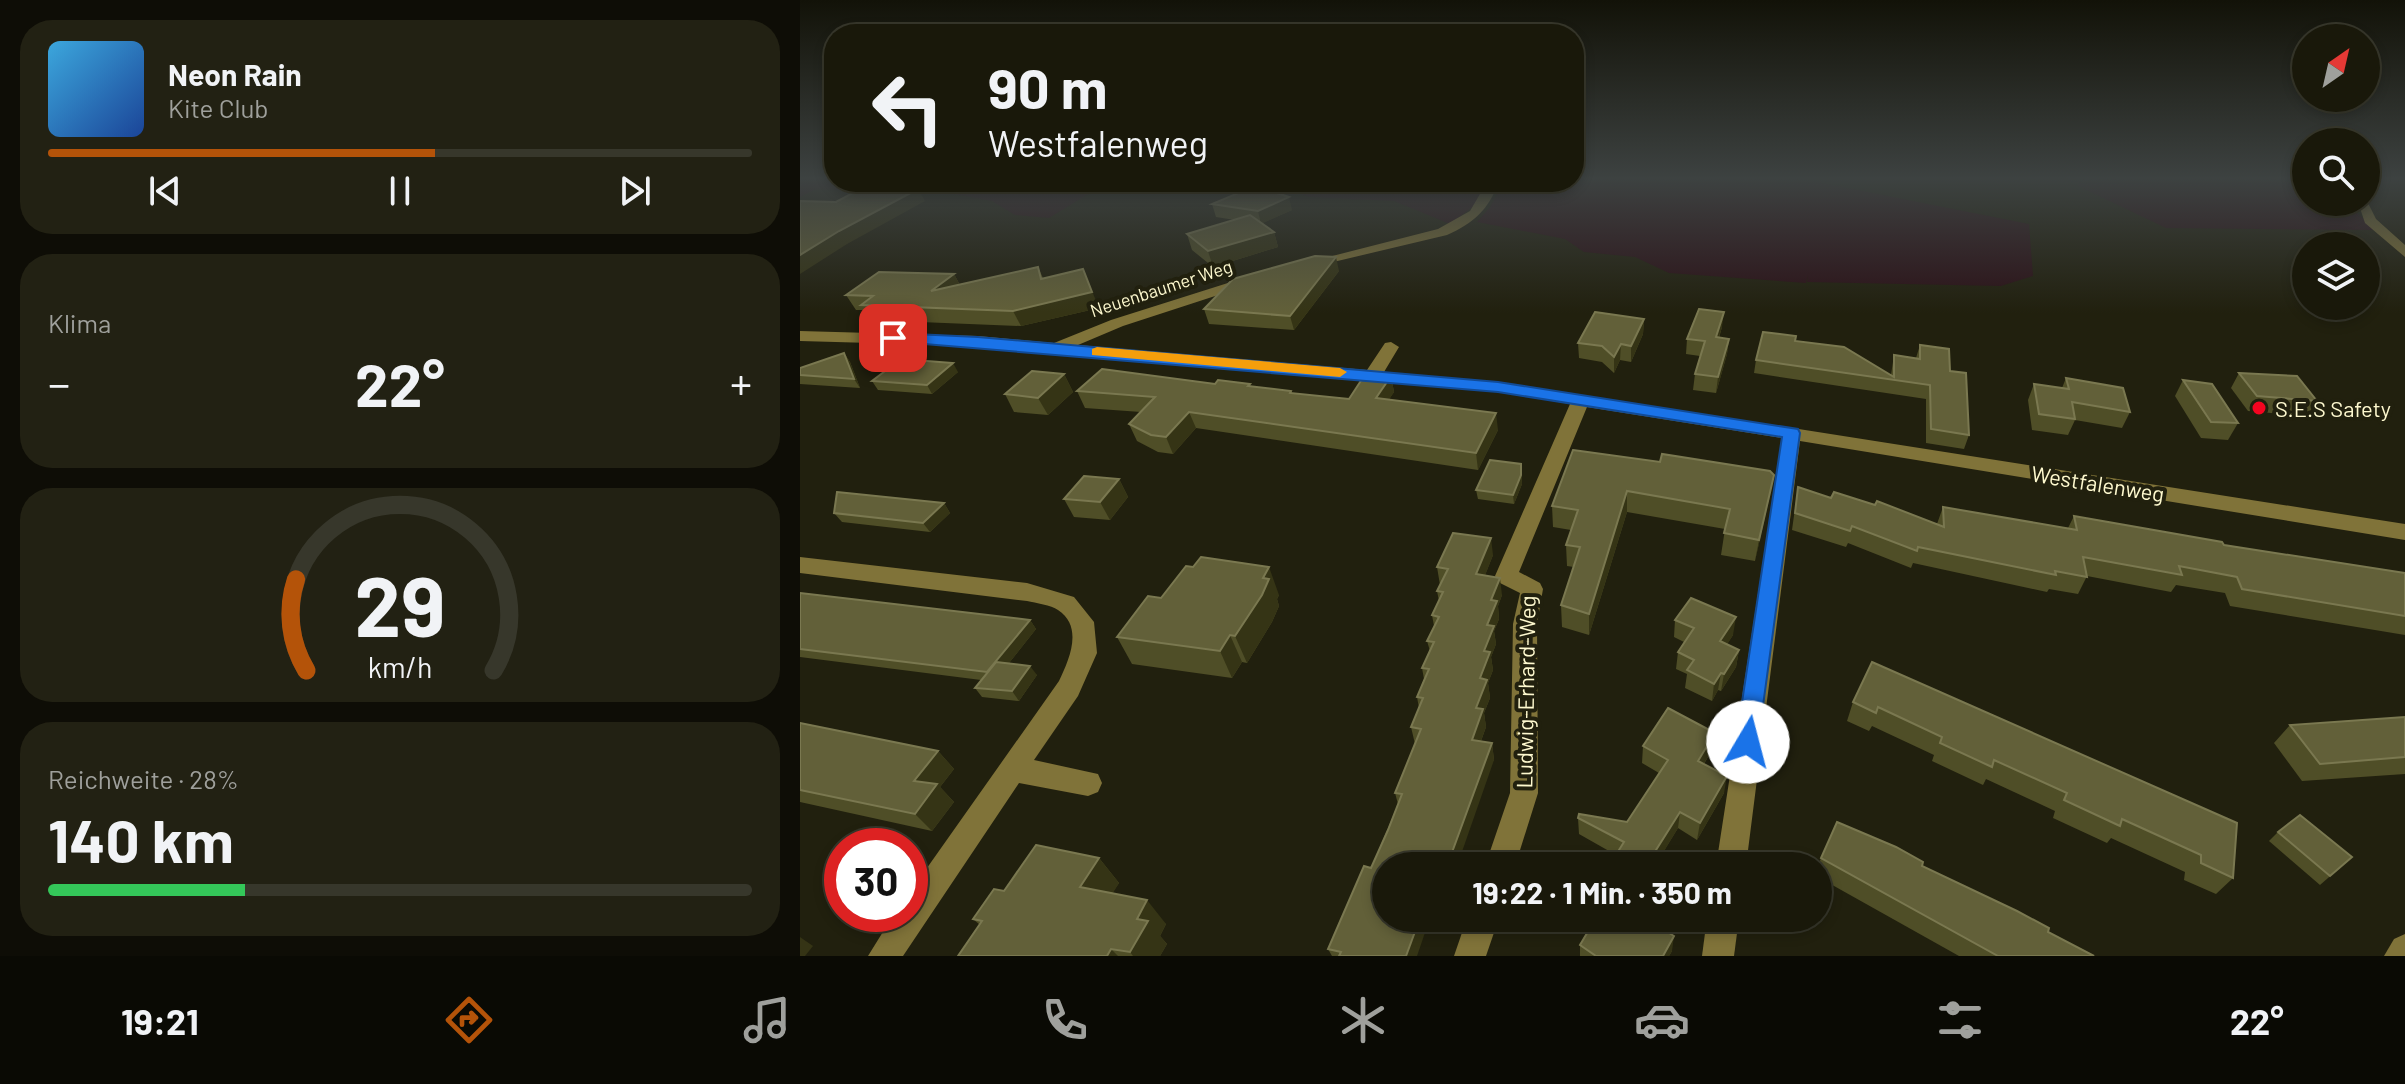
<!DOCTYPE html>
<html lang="de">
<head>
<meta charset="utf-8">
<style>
  :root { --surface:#19180a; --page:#222113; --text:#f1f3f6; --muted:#9fa09c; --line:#37372b; --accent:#b45309 }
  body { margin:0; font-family:Barlow,sans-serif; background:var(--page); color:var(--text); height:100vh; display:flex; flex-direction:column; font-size:30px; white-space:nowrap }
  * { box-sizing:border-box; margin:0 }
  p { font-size:26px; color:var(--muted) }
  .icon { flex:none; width:44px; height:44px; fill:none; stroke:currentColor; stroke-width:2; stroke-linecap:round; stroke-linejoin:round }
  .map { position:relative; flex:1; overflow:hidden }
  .sheet { display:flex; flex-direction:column; gap:20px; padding:20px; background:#0e0d06; width:800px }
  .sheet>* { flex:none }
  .hud { position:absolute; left:24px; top:24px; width:760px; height:168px; border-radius:32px; box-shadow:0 4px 12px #0003,0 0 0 2px var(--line); background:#19180a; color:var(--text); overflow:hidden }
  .needle { width:52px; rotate:34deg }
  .controls { position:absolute; left:1492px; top:24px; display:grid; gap:16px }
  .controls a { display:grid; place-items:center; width:88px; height:88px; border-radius:50%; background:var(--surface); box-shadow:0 4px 12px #0003,0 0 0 2px var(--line); font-size:40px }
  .speed { position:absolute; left:24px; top:828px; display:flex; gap:16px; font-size:40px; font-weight:700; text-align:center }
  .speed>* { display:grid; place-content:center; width:104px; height:104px; border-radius:50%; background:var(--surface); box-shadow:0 4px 12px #0003,0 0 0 2px var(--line); line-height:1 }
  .speed .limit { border:12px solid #d22; background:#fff; color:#111 }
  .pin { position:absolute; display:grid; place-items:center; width:68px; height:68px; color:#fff; margin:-34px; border-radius:16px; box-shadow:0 4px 12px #0006 }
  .me { position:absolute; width:88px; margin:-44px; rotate:8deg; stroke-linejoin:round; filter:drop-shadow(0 0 6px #0008) }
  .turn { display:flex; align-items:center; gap:28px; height:168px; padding:0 32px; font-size:36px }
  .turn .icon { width:104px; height:104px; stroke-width:2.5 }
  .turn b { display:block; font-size:56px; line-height:68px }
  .big { font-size:60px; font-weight:700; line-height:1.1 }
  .sheet .widget { flex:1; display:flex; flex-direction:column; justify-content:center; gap:12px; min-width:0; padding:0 28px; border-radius:32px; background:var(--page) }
  .sheet .dial { align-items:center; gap:0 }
  .dial svg { height:208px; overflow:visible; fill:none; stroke:var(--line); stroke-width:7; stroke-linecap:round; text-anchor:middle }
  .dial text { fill:var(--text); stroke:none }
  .song { display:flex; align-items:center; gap:24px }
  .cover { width:96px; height:96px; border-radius:12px; background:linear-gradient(135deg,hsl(200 70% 55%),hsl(220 70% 35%)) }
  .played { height:8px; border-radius:4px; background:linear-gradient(90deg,var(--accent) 55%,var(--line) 55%) }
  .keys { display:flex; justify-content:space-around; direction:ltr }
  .heat { display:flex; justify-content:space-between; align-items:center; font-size:44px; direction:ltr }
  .charge { height:12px; border-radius:6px; background:linear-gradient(90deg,#34c759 28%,var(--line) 0) }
  .trip { position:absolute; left:572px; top:852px; width:460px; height:80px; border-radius:40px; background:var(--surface); box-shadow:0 4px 12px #0003,0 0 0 2px var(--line); font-weight:700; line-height:80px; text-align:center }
  .dock { display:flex; height:128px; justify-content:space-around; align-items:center; background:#0a0a04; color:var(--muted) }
  .dock .icon { width:56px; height:56px }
  .dock .active { color:var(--accent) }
  .dock b { font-size:36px; color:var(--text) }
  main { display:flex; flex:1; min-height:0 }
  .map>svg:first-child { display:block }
  .green { fill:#2b1117 }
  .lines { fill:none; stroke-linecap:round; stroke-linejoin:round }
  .minor { fill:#807339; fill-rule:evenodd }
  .wall { fill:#4f4e27 }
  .shaded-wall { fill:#353415 }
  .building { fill:#626039; stroke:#7a7850; stroke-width:2 }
  .route { fill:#1a73e8; stroke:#114b97; stroke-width:2 }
  .slow { fill:#f59e0b }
  .poi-dot { fill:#f50420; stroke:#21200e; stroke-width:3 }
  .labels { text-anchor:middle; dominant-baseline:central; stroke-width:8; stroke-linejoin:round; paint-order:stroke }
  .far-street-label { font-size:18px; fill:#fef9cf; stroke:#21200e }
  .poi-label { font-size:22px; fill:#fef9cf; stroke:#21200e; text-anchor:start }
  .street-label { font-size:22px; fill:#fef9cf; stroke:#21200e }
</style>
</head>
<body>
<main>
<section class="sheet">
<div class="widget">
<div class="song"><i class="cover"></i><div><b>Neon Rain</b><p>Kite Club</p></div></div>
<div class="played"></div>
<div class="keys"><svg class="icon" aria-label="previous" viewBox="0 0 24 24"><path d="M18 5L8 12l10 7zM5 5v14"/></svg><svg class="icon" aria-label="pause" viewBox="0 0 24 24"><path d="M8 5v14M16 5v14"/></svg><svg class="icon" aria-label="next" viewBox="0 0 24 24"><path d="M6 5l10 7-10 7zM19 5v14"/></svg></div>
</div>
<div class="widget"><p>Klima</p>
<div class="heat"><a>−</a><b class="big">22°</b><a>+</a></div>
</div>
<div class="widget dial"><svg viewBox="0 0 100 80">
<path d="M14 69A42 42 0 1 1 86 69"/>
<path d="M14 69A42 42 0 0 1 10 34" stroke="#b45309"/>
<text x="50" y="56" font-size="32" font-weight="700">29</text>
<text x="50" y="72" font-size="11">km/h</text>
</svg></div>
<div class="widget"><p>Reichweite · 28%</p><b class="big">140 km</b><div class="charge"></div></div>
</section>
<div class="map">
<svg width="1605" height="956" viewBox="0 0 1605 956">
  <rect width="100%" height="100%" fill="#21200e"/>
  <!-- green -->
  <g class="green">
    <path d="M0 179H34V182H308L249 218 215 215 192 201 154 194 16 189 0 197Z"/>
    <path d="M774 179H1002L1229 224 1233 276 1201 286 1007 282 1008 276 1006 283 869 273 835 257 784 252 765 239 677 222 690 207 704 182H774Z"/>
    <path d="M1282 179H1506V202H1543L1578 230 1366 228 1278 186Z"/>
    <path d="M470 182H687L678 203 650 224 594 201 509 197Z"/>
  </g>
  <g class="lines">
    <!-- minor -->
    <g class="minor">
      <path d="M687 182H699C688 210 674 223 647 235L508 268 501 264 638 229 670 211Z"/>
      <path d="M1566 199 1576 219 1605 245V257L1565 223 1558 202H1566Z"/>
      <path d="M450 276 457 280 455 283 323 326 278 345 567 370 585 343 591 342 599 347 584 372 698 382 1605 524V540L1000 441 946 866H916L982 438 787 407 719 572 740 583 743 589 737 624 738 793 715 866H685L710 793 713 624 720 593 698 582 695 576 770 404 698 392 178 346 0 341V331L178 336 254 343 311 320Z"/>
      <path d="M0 557 227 583 274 597 294 622 297 653 278 696 234 760 298 774 302 783 298 792 288 796 219 783 103 956H68L94 914H110V892L259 681C269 660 284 627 258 610 251 605 236 603 227 601L0 573Z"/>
      <path d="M667 918H699L686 956H654Z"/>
      <path d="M907 918H939L934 956H902Z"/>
      <path d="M1605 934V956H1584L1594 939Z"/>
    </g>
  </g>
  <!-- wall -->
  <g class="wall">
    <path d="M412 204 492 210 462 223 474 232 478 247 413 267 392 250 387 234 435 220 416 217Z"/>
    <path d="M238 267 243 278 299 308 221 326 71 320 65 310H56L46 295 154 274 160 285Z"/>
    <path d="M539 271 494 330 409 324 404 309Z"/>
    <path d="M844 319 843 334 831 362 820 360 814 373 802 362 779 358 778 343Z"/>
    <path d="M922 327 919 338 929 339 927 354 916 393 893 390 895 374 900 356 886 354 887 339Z"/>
    <path d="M995 341 1091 375 1094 355 1116 358 1120 345 1150 371 1169 435 1164 449 1126 443V399L954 373 956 360Z"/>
    <path d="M44 353 50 362 60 388 0 384V368Z"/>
    <path d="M158 372 132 394 78 390 72 381Z"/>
    <path d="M1439 373 1517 401 1507 416 1448 411 1431 388Z"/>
    <path d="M264 374 273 392 248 415 214 412 205 394Z"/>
    <path d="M591 376 594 392 589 399 698 430 678 470 396 428 373 454 358 452 337 441 329 424 341 412 285 408 277 391 415 384 491 391 492 393 549 399Z"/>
    <path d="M1266 378 1330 412 1322 428 1275 420 1268 435 1232 430 1228 400 1234 384 1262 388Z"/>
    <path d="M1383 380 1438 423 1428 440 1401 438 1375 396Z"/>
    <path d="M860 462 974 475 955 561 921 555 925 529 827 512 789 635 762 627 761 605 774 567 767 566 766 545 771 530 753 527 752 506Z"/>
    <path d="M721 464 722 484 714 504 678 499 676 490Z"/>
    <path d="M319 479 328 497 310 520 274 517 264 499Z"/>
    <path d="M998 487 1031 498 1137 524 1143 507 1268 528 1274 516 1424 545 1605 573V635L1430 606 1425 593 1376 585 1371 592 1287 576 1278 594 1249 589 1247 592 1113 563 1111 568 1048 543 1046 547 992 530Z"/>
    <path d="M144 503 150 513 130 532 42 522 34 513Z"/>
    <path d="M693 555 685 575 702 595 698 606 699 619 694 631 696 644 691 657 693 670 688 683 690 698 684 713 686 727 681 741 692 743 694 760 586 866 617 956H532L528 949 571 868 598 804 595 793 615 744 611 727 619 708 617 697 624 679 622 668 630 651 627 641 634 626 632 615 639 601 637 591 640 585 637 567Z"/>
    <path d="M0 593 230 620 236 629 209 663 237 675 219 701 182 697 175 688 181 680 0 657Z"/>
    <path d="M479 595 477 599 479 606 472 622 447 663 442 662 432 678 332 664 317 637Z"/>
    <path d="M875 620 933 635 927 644 939 650 936 667 921 691 918 690 912 701 885 688 887 674 876 669 878 652 884 642 874 637Z"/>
    <path d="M1072 662 1437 823 1433 878 1416 894 1384 880 1385 872 1311 838 1307 843 1253 818 1255 811 1186 779 1183 785 1132 761 1134 755 1072 726 1069 731 1047 721 1053 702Z"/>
    <path d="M1605 717V774L1502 781 1474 743 1490 725Z"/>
    <path d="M0 723 138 751 154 769 140 787 154 802 132 831 0 802Z"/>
    <path d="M843 746 912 750 904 764 924 793 897 840 878 828 857 862 816 855 779 834 778 818 827 822 859 773 842 763Z"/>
    <path d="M1478 832 1552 857 1520 885 1469 841Z"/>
    <path d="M299 858 319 883 312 893 366 924 360 936 367 944 360 956H158L180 925 173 919 204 891Z"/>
    <path d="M1021 858 1248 932 1294 956H1159L1018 877V866Z"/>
    <path d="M796 918H876L874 930 871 935 872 951 869 956H780V945Z"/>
  </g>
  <!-- shaded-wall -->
  <g class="shaded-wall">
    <path d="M118 189 125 201 47 244 0 274V255L39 231Z"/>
    <path d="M489 197 492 210 461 224 458 211Z"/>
    <path d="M474 232 478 247 413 267 408 251Z"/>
    <path d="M536 257 539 271 494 330 490 316Z"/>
    <path d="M283 269 299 308 221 326 213 311Z"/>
    <path d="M154 274 162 289 131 291Z"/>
    <path d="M924 312 922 327 914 352 916 337Z"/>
    <path d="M844 319 843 334 831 362V346Z"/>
    <path d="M929 339 927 354 916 393 918 377Z"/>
    <path d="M821 344 820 360 814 373V357Z"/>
    <path d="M44 353 50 362 60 388 54 379Z"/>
    <path d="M153 363 158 372 132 394 127 385Z"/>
    <path d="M264 374 273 392 248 415 238 398Z"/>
    <path d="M591 376 594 392 580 414 576 398Z"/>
    <path d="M389 412 396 428 373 454 366 437Z"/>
    <path d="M696 413 698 430 678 470 676 453Z"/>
    <path d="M721 464 722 484 714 504 713 495Z"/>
    <path d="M974 475 970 496 955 561 959 540Z"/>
    <path d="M319 479 328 497 310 520 300 502Z"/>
    <path d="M827 491V512L789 635V614Z"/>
    <path d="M144 503 150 513 130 532 123 523Z"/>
    <path d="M691 538 693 555 679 591 676 574Z"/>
    <path d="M469 567 479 595 477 599 479 606 472 622 447 663 435 636 463 578Z"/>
    <path d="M700 578 702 595 698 606 699 619 694 631 696 644 691 657 693 670 688 683 690 698 684 713 686 727 675 757 672 740 691 600Z"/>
    <path d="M936 617 933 635 918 659 920 641Z"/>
    <path d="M230 620 236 629 194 682 187 672Z"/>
    <path d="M430 635 442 662 432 678 420 651Z"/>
    <path d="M939 650 936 667 921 691 924 674Z"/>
    <path d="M230 666 237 675 219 701 212 691Z"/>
    <path d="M921 673 918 690 912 701 914 684Z"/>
    <path d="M915 733 912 750 895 778 898 761Z"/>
    <path d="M692 743 694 760 657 866H647Z"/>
    <path d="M138 751 154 769 140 787 154 802 132 831 115 814 114 781Z"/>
    <path d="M927 776 924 793 897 840 900 823Z"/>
    <path d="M880 812 878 828 855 866 851 858Z"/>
    <path d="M299 858 319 883 302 911 280 887Z"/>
    <path d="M347 900 366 924 360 936 367 944 360 956H333L330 952 337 919Z"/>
    <path d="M620 918H630L617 956H606Z"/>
    <path d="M874 918H876L874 930 865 947 866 931Z"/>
    <path d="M874 936 872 951 869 956H863Z"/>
    <path d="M0 937 13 946 5 956H0Z"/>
    <path d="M311 949 318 956H307Z"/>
  </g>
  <!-- building -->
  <g class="building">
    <path d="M455 186 489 197 458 211 412 204Z"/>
    <path d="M64 187 118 189 39 231 0 255V201L36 202Z"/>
    <path d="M450 215 474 232 408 251 387 234Z"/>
    <path d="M515 256 536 257 490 316 404 309 433 279Z"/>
    <path d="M238 267 241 279 283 269 292 292 213 311 61 305 73 296 46 295 79 272 154 274 131 291Z"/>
    <path d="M899 309 924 312 916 337 929 339 918 377 895 374 905 341 887 339Z"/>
    <path d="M795 312 844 319 831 346 821 344 814 357 802 346 778 343Z"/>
    <path d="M963 332 996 336 995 341 1044 347 1094 377V355L1120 359V345L1149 349 1150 371 1166 373 1169 435 1131 429 1130 385 956 360Z"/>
    <path d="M44 353 54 379 0 375V368Z"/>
    <path d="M101 359 153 363 127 385 72 381Z"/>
    <path d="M302 369 415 384 418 380 450 384 448 386 491 391 490 393 549 399 566 373 591 376 576 398 696 413 676 453 389 412 366 437 351 435 329 424 355 397 277 391Z"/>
    <path d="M232 371 264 374 238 398 205 394Z"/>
    <path d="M1439 373 1497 376 1517 401 1457 396Z"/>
    <path d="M1266 378 1323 388 1330 412 1272 402 1275 419 1239 414 1234 384 1269 389Z"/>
    <path d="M1383 380 1412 384 1438 423 1411 422Z"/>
    <path d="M773 450 860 462 862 454 970 471 974 475 959 540 924 533 930 509 827 491 789 614 761 605 780 547 766 545 778 510 752 506Z"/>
    <path d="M690 460 721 464V475L713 495 676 490Z"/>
    <path d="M284 476 319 479 300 502 264 499Z"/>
    <path d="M998 487 1031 498 1034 492 1075 505 1077 501 1144 527 1143 507 1277 530 1274 516 1422 542 1424 545 1605 573V616L1442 589 1437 577 1379 566 1382 575 1283 557 1287 577 1255 571 1256 575 1118 547 1117 551 1052 526 1050 531 995 513Z"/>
    <path d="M37 492 144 503 123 523 34 513Z"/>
    <path d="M653 533 691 538 676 574 700 578 691 600 697 601 687 625 694 626 684 651 690 652 680 678 687 680 676 708 683 709 672 740 692 743 647 866H586V918H620L606 956H539L541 952 528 949 564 866 571 868 588 830 602 794 595 793 621 729 611 727 623 698 617 697 629 669 622 668 634 642 627 641 639 617 632 615 643 592 637 591 648 569 637 567Z"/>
    <path d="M401 557 469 567 463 578 469 579 462 595 435 636 430 635 420 651 317 637 348 596 361 598 386 566 393 567Z"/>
    <path d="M0 593 230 620 187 672 0 649Z"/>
    <path d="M891 598 936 617 920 641 939 650 924 674 921 673 914 684 887 670 894 660 878 652 894 628 875 620Z"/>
    <path d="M196 662 230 666 212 691 175 688Z"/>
    <path d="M1072 662 1437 823 1433 878 1401 863V855L1322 819 1320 826 1264 800 1267 793 1194 760 1192 767 1140 743 1142 737 1078 707 1076 713 1053 702Z"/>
    <path d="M868 708 915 733 898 761 927 776 900 823 880 812 851 858 864 866H809L824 842 778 818 779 814 827 822 868 760 843 746Z"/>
    <path d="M1605 717V757L1520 764 1490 725Z"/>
    <path d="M0 723 138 751 114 781 137 784 115 814 0 790Z"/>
    <path d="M1500 815 1552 857 1530 876 1478 832Z"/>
    <path d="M1037 822 1096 847 1123 862 1122 866 1217 911 1249 928 1248 932 1294 956H1198L1021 858Z"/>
    <path d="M236 845 299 858 280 887 347 900 337 919 348 921 330 952 311 949 307 956H158L182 921 173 919 194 889 204 891Z"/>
    <path d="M796 918H874L866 931 874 936 863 956H796L780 945Z"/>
  </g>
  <!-- sky -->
  <linearGradient id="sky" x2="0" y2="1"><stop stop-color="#121208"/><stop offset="0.57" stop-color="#3d4241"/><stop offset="1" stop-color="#3d4241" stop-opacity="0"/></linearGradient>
  <rect width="1605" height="313" fill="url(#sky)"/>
  <!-- route -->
  <path class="route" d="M93 333 178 337 698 382 998 429 1000 433 957 750 948 753 939 750 936 742 982 437 698 392 88 341 86 338Z"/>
  <!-- slow -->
  <path class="slow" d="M297 347 540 368 547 372 540 377 292 355V349Z"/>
  <!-- markers -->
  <circle class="poi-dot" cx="1459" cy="408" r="8"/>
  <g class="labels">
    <!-- far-street labels -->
    <g class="far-street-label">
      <text transform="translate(361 288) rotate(-18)">Neuenbaumer Weg</text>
    </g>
    <!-- poi labels -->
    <g class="poi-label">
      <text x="1475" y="408">S.E.S Safety</text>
    </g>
    <!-- street labels -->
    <g class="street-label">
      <text transform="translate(1298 483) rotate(9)">Westfalenweg</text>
      <text transform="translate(725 692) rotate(-89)">Ludwig-Erhard-Weg</text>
    </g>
  </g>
</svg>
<div class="controls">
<a><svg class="needle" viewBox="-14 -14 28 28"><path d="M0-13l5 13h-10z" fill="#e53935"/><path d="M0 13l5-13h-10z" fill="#9fa09c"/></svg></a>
<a><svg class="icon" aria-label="search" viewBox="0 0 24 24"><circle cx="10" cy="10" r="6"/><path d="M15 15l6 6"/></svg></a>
<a><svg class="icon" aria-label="layers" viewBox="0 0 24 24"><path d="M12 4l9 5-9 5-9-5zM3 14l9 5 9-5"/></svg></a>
</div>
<div class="speed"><div class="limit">30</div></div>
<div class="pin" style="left:93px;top:338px;background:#d93025"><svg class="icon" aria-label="arrive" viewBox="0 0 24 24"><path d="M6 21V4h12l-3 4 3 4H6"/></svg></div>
<svg class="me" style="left:948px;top:742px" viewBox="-20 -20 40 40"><circle r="19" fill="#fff"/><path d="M0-13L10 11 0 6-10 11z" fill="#1a73e8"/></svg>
<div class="trip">19:22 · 1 Min. · 350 m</div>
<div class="hud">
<div class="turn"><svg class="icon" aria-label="left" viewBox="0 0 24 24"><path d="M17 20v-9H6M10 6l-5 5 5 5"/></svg><div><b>90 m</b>Westfalenweg</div></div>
</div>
</div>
</main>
<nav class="dock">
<b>19:21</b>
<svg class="icon active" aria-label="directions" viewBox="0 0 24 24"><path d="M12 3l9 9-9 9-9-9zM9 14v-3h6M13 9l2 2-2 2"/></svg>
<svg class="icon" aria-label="music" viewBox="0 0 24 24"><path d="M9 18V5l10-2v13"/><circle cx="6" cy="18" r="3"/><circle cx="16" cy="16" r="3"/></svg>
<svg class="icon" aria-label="phone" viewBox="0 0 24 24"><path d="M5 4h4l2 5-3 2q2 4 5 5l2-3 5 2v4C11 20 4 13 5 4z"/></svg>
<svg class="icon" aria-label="climate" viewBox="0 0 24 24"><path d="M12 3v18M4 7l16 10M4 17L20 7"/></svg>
<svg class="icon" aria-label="car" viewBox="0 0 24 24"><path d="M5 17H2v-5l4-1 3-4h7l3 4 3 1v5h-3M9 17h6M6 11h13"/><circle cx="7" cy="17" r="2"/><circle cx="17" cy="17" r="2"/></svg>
<svg class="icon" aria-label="filters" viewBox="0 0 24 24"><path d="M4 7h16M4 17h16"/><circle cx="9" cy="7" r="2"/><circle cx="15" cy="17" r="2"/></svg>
<b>22°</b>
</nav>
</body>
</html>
